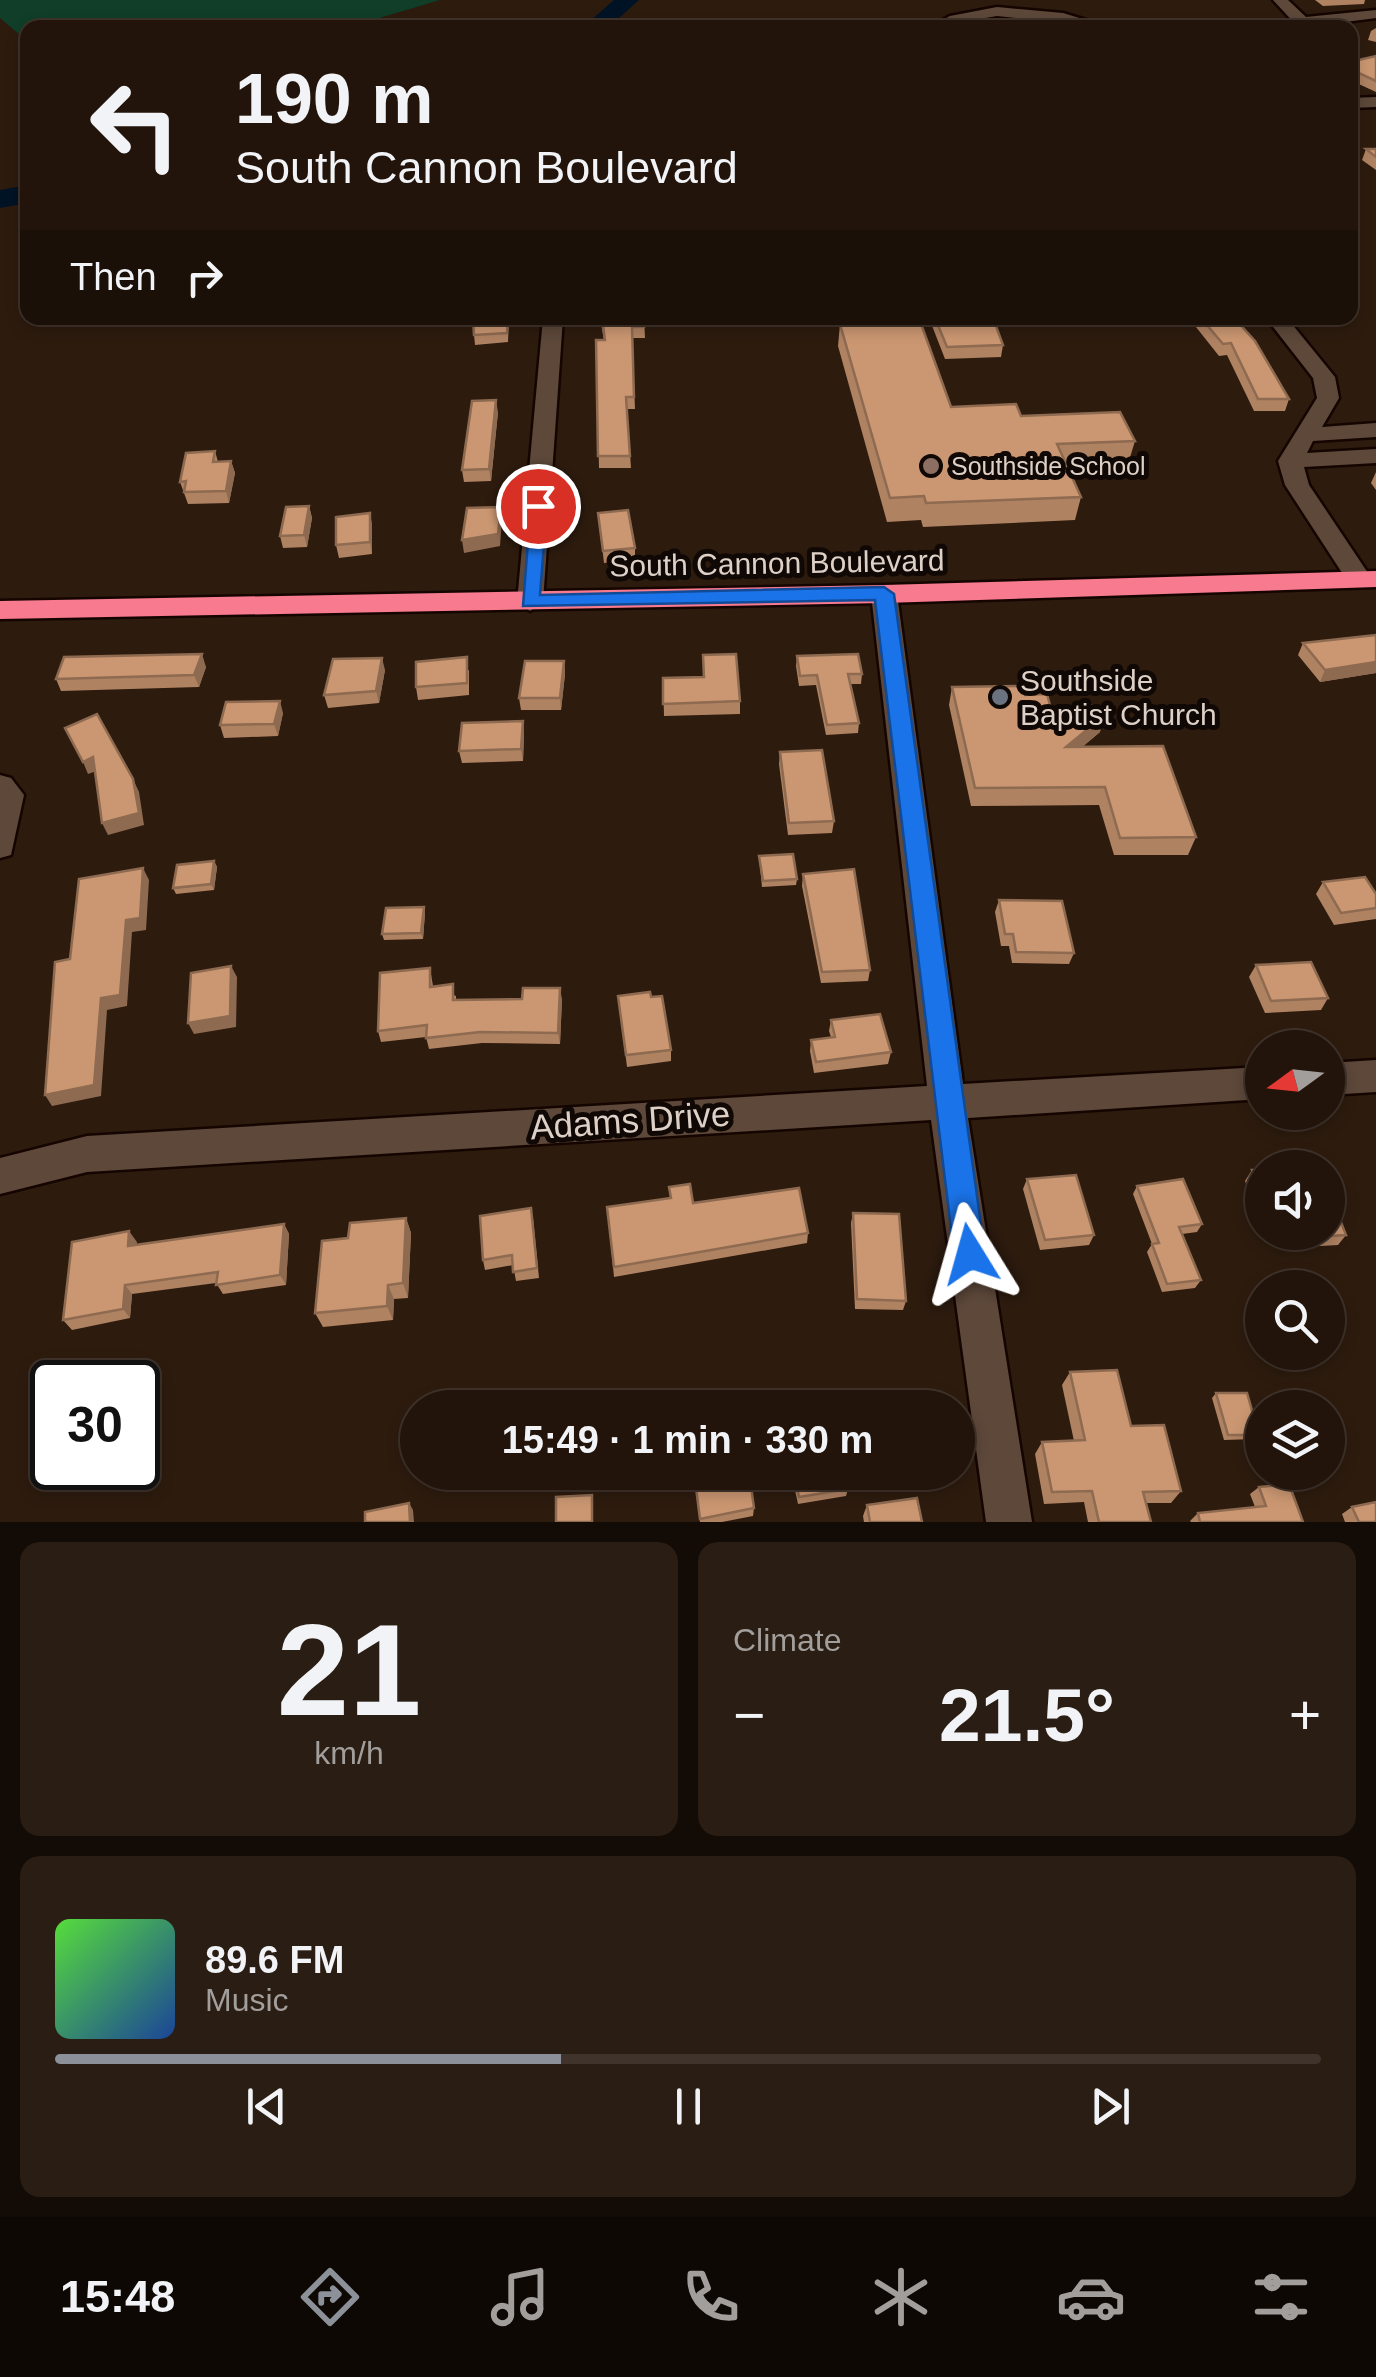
<!DOCTYPE html>
<html lang="en">
<head>
<meta charset="utf-8">
<style>
  :root { --surface:#22140a; --page:#2a1d13; --text:#f1f3f6; --muted:#a29e9c; --line:#3f332b; --accent:#8c9099 }
  body { margin:0; font-family:Arial,sans-serif; background:var(--page); color:var(--text); height:100vh; display:flex; flex-direction:column; font-size:38px; white-space:nowrap }
  * { box-sizing:border-box; margin:0 }
  p { font-size:32px; color:var(--muted) }
  .icon { flex:none; width:55px; height:55px; fill:none; stroke:currentColor; stroke-width:2; stroke-linecap:round; stroke-linejoin:round }
  .map { position:relative; height:1522px; overflow:hidden }
  .details { display:flex; flex-direction:column; gap:20px; padding:20px; background:#130b06; flex:1 }
  .details>* { flex:none }
  .guide { position:absolute; left:20px; top:20px; width:1338px; height:305px; border-radius:20px; box-shadow:0 5px 15px #0003,0 0 0 2px var(--line); background:#22140a; color:var(--text); overflow:hidden }
  .needle { width:65px; rotate:255deg }
  .fabs { position:absolute; left:1245px; top:1030px; display:grid; gap:20px }
  .fabs a { display:grid; place-items:center; width:100px; height:100px; border-radius:50%; background:var(--surface); box-shadow:0 5px 15px #0003,0 0 0 2px var(--line); font-size:50px }
  .speed { position:absolute; left:30px; top:1360px; display:flex; gap:20px; font-size:50px; font-weight:700; text-align:center }
  .speed>* { display:grid; place-content:center; width:130px; height:130px; border-radius:50%; background:var(--surface); box-shadow:0 5px 15px #0003,0 0 0 2px var(--line); line-height:1 }
  .speed .limit { border:5px solid #111; border-radius:15px; background:#fff; color:#111 }
  .pin { position:absolute; display:grid; place-items:center; width:85px; height:85px; color:#fff; margin:-42px; border:5px solid #fff; border-radius:50%; box-shadow:0 2px 10px #0007 }
  .me { position:absolute; width:110px; margin:-55px; rotate:352deg; stroke-linejoin:round; filter:drop-shadow(0 0 8px #0008) }
  .turn { display:flex; align-items:center; gap:35px; height:210px; padding:0 50px; font-size:45px }
  .turn .icon { width:130px; height:130px; stroke-width:2.5 }
  .turn b { display:block; font-size:70px; line-height:85px }
  .then { display:flex; align-items:center; height:95px; padding:0 50px; background:#0003; gap:20px; font-size:38px }
  .big { font-size:75px; font-weight:700; line-height:1.1 }
  .details .tile { flex:1; display:flex; flex-direction:column; justify-content:center; gap:15px; min-width:0; padding:0 35px; border-radius:20px; background:var(--page) }
  .details .dial { align-items:center; gap:0 }
  .dial b { font-size:130px; line-height:1 }
  .song { display:flex; align-items:center; gap:30px }
  .cover { width:120px; height:120px; border-radius:15px; background:linear-gradient(135deg,hsl(110 70% 55%),hsl(220 70% 35%)) }
  .played { height:10px; border-radius:5px; background:linear-gradient(90deg,var(--accent) 40%,var(--line) 40%) }
  .keys { display:flex; justify-content:space-around; direction:ltr }
  .heat { display:flex; justify-content:space-between; align-items:center; font-size:55px; direction:ltr }
  .details .tiles { flex:1; display:grid; gap:20px; grid-template-columns:1fr 1fr }
  .tile:last-child { grid-column:span 2 }
  .trip { position:absolute; left:400px; top:1390px; width:575px; height:100px; border-radius:50px; background:var(--surface); box-shadow:0 5px 15px #0003,0 0 0 2px var(--line); font-weight:700; line-height:100px; text-align:center }
  .dock { display:flex; height:160px; justify-content:space-around; align-items:center; background:#0e0804; color:var(--muted) }
  .dock .icon { width:70px; height:70px }
  .dock .active { color:var(--accent) }
  .dock b { font-size:45px; color:var(--text) }
  .map>svg:first-child { display:block }
  .green { fill:#103e28 }
  .lines { fill:none; stroke-linecap:round; stroke-linejoin:round }
  .river { fill:#001324; fill-rule:evenodd }
  .minor-casing { stroke:#150500; stroke-width:5 }
  .highway-casing { stroke:#150500; stroke-width:5 }
  .minor { fill:#5d483a; fill-rule:evenodd }
  .highway { fill:#f87a8e; fill-rule:evenodd }
  .wall { fill:#af8262 }
  .shaded-wall { fill:#8e6a50 }
  .building { fill:#cb9772; stroke:#8e6a50; stroke-width:2.5 }
  .route { fill:#1a73e8; stroke:#114b97; stroke-width:2.5 }
  .education-dot { fill:#8d6e63; stroke:#100804; stroke-width:4 }
  .worship-dot { fill:#6b7280; stroke:#100804; stroke-width:4 }
  .labels { text-anchor:middle; dominant-baseline:central; stroke-width:10; stroke-linejoin:round; paint-order:stroke }
  .far-poi-label { font-size:25px; fill:#ddd0c7; stroke:#100804; text-anchor:start }
  .street-label { font-size:30px; fill:#ddd0c7; stroke:#100804 }
  .poi-label { font-size:30px; fill:#ddd0c7; stroke:#100804; text-anchor:start }
  .near-street-label { font-size:35px; fill:#ddd0c7; stroke:#100804 }
</style>
</head>
<body>
<div class="map">
<svg width="1376" height="1522" viewBox="0 0 1376 1522">
  <rect width="100%" height="100%" fill="#2d1b0e"/>
  <!-- green -->
  <path class="green" d="M0 0H440L349 27 28 28 27 41 0 18Z"/>
  <g class="lines">
    <!-- river -->
    <g class="river">
      <path d="M614 0H639L608 28H582Z"/>
      <path d="M28 185V203L0 208V190Z"/>
    </g>
    <!-- minor casing -->
    <g class="minor-casing">
      <g id="minor">
        <path d="M1273 0H1288L1306 17 1376 10V18L1299 28Z"/>
        <path d="M997 7 1063 13 1112 28 997 16 928 28 950 16Z"/>
        <path d="M1376 97V107L1350 108V98Z"/>
        <path d="M543 318H563L543 602 530 611 517 602Z"/>
        <path d="M1266 318H1287L1335 377 1339 398 1322 427 1376 423V437L1313 441 1307 453 1376 449V463L1304 467 1309 485 1372 579 1368 585H1350L1285 485 1278 461 1317 398 1313 378Z"/>
        <path d="M884 585 897 594 963 1084 1262 1067V1099L968 1118 1032 1522H986L931 1120 87 1172 0 1194V1158L87 1136 927 1086 871 594Z"/>
        <path d="M0 775 11 778 24 795 11 855 0 858Z"/>
        <path d="M1376 1060V1092L1328 1095V1063Z"/>
      </g>
    </g>
    <!-- highway casing -->
    <g class="highway-casing">
      <path id="highway" d="M1376 571V587L884 603 0 619V601L884 585Z"/>
    </g>
    <!-- minor -->
    <use href="#minor" class="minor"/>
    <!-- highway -->
    <use href="#highway" class="highway"/>
  </g>
  <!-- wall -->
  <g class="wall">
    <path d="M1315 0H1365L1364 4 1323 6Z"/>
    <path d="M1376 28V42L1368 40 1371 31Z"/>
    <path d="M1376 56V92L1350 80V62Z"/>
    <path d="M1366 149H1376V170L1362 160Z"/>
    <path d="M509 318 508 342 475 345 474 335Z"/>
    <path d="M600 318H644L645 338H632L635 409H627L631 468H599L596 340H604Z"/>
    <path d="M929 318H993L1003 345 1001 357 945 359Z"/>
    <path d="M1193 318H1234L1289 399 1285 411H1254L1227 355 1219 356 1192 322Z"/>
    <path d="M840 324 951 407 1021 416 1135 441 1128 464 1067 466 1081 497 1075 520 923 527 921 520 887 522 838 346Z"/>
    <path d="M498 412 491 481 464 482 462 470Z"/>
    <path d="M215 451 218 462 231 461 235 473 229 503 188 504 180 482Z"/>
    <path d="M1376 472V490L1371 483Z"/>
    <path d="M309 506 312 518 307 547 283 548 280 536Z"/>
    <path d="M370 513 372 526V554L339 558 336 545Z"/>
    <path d="M598 513 635 548V560L604 563Z"/>
    <path d="M1376 635V673L1320 682 1298 655 1303 643Z"/>
    <path d="M703 655 740 701V714L664 716 663 678 703 677Z"/>
    <path d="M797 656 862 674 861 684H850L859 723 858 733 826 735 816 685 799 686 796 666Z"/>
    <path d="M564 661 565 674 561 710H521L519 698Z"/>
    <path d="M206 667 199 687 61 691 56 679Z"/>
    <path d="M385 670 379 703 328 708 324 695Z"/>
    <path d="M469 670V695L418 700 416 687Z"/>
    <path d="M952 687 1025 695 1055 724 1100 732 1082 747 1196 837 1188 855H1114L1099 805 971 806 949 705Z"/>
    <path d="M283 713 278 736 224 738 220 725Z"/>
    <path d="M523 721 524 734 523 761 462 763 459 751Z"/>
    <path d="M780 752 834 821 832 833 788 835 779 764Z"/>
    <path d="M759 856 797 879 796 885 762 887Z"/>
    <path d="M214 861 217 867 214 890 176 894 173 888Z"/>
    <path d="M803 874 870 970 868 981 821 983 802 886Z"/>
    <path d="M1323 882 1376 894V919L1334 925 1316 894Z"/>
    <path d="M999 900 1074 953 1069 964 1012 963 1009 946H1001L995 912Z"/>
    <path d="M424 907 425 913 423 939 384 940 382 934Z"/>
    <path d="M1256 965 1328 998 1321 1010 1265 1013 1249 977Z"/>
    <path d="M430 968 433 986 456 996V1000L562 999 560 1044 482 1043 429 1049 426 1037 381 1042 378 1031Z"/>
    <path d="M618 996 671 1050V1061L627 1067Z"/>
    <path d="M831 1020 891 1052 888 1064 814 1073 810 1051 811 1040 831 1037 829 1031Z"/>
    <path d="M1252 1170H1262V1215L1258 1216 1245 1181Z"/>
    <path d="M1027 1179 1094 1235 1089 1245 1040 1250 1023 1189Z"/>
    <path d="M1137 1186 1202 1224 1197 1232 1182 1234 1201 1280 1195 1288 1162 1292 1147 1252 1152 1244 1133 1194Z"/>
    <path d="M669 1187 693 1203 808 1233 807 1243 614 1277 607 1207 670 1198Z"/>
    <path d="M853 1213 906 1301 903 1310 855 1309 851 1223Z"/>
    <path d="M406 1218 411 1233 408 1298 394 1299 393 1320 323 1327 315 1313 348 1238Z"/>
    <path d="M533 1218 539 1278 516 1281 513 1265 485 1270 483 1260Z"/>
    <path d="M284 1224 289 1234 286 1285 223 1294 216 1283 132 1294 130 1318 72 1330 63 1320 137 1242 136 1245Z"/>
    <path d="M1280 1232H1328L1346 1235 1338 1245 1286 1248Z"/>
    <path d="M1070 1372 1131 1426 1181 1491 1171 1503H1146L1151 1522H1088L1084 1502 1044 1504 1035 1454 1042 1442 1074 1441 1062 1385Z"/>
    <path d="M1216 1393 1259 1435 1255 1439 1224 1440 1212 1398Z"/>
    <path d="M694 1472 754 1508 753 1516 722 1522H700Z"/>
    <path d="M791 1472H845L848 1489 846 1496 798 1504Z"/>
    <path d="M1259 1487 1303 1522H1191L1190 1521 1198 1513 1255 1507 1250 1494Z"/>
    <path d="M867 1505 922 1522H864L863 1516Z"/>
    <path d="M1352 1507 1376 1522H1345L1342 1514Z"/>
  </g>
  <!-- shaded-wall -->
  <g class="shaded-wall">
    <path d="M496 400 498 412 491 481 489 469Z"/>
    <path d="M231 461 235 473 229 503 226 491Z"/>
    <path d="M309 506 312 518 307 547 304 535Z"/>
    <path d="M501 507 502 519 500 546 464 553 462 540Z"/>
    <path d="M370 513 372 526V554L370 542Z"/>
    <path d="M202 654 206 667 199 687 194 675Z"/>
    <path d="M382 658 385 670 379 703 376 691Z"/>
    <path d="M564 661 565 674 561 710 560 698Z"/>
    <path d="M1376 662V673L1320 682 1325 670Z"/>
    <path d="M280 701 283 713 278 736 274 724Z"/>
    <path d="M1106 714 1100 732 1061 765 1066 747Z"/>
    <path d="M523 721 524 734 523 761 521 749Z"/>
    <path d="M93 757 99 770 88 774 83 762Z"/>
    <path d="M133 779 139 792 144 825 108 835 102 823Z"/>
    <path d="M214 861 217 867 214 890 211 884Z"/>
    <path d="M143 868 149 880 146 930 132 932 127 1006 107 1010 101 1096 52 1106 45 1095 101 998Z"/>
    <path d="M424 907 425 913 423 939 421 933Z"/>
    <path d="M231 966 237 977 236 1027 194 1034 188 1023Z"/>
    <path d="M560 988 562 999 560 1044 558 1033Z"/>
    <path d="M406 1218 411 1233 408 1298 403 1283Z"/>
    <path d="M284 1224 289 1234 286 1285 280 1275Z"/>
    <path d="M129 1231 137 1242 135 1256 128 1246Z"/>
    <path d="M125 1285 132 1294 130 1318 123 1309Z"/>
    <path d="M388 1285 394 1299 393 1320 387 1306Z"/>
    <path d="M409 1503 413 1510 414 1522H410Z"/>
  </g>
  <!-- building -->
  <g class="building">
    <path d="M1376 56V81L1350 69V62Z"/>
    <path d="M1366 149H1376V157Z"/>
    <path d="M473 318H508L507 333 474 335Z"/>
    <path d="M602 318H644V327H632L634 397H626L630 456H598L596 340H605Z"/>
    <path d="M935 318H993L1003 345 947 347Z"/>
    <path d="M1201 318H1234L1255 341 1289 399H1258L1231 343 1223 344Z"/>
    <path d="M920 321 951 407 1016 404 1021 416 1120 412 1135 441 1057 444 1081 497 926 503 924 496 890 498 840 324Z"/>
    <path d="M496 400 489 469 462 470 472 401Z"/>
    <path d="M215 451 213 462 231 461 226 491 184 492 186 481 180 482 186 453Z"/>
    <path d="M309 506 304 535 280 536 286 507Z"/>
    <path d="M501 507 498 534 462 540 467 508Z"/>
    <path d="M628 510 635 548 603 551 598 513Z"/>
    <path d="M370 513V542L336 545V517Z"/>
    <path d="M1376 635V662L1325 670 1303 643Z"/>
    <path d="M202 654 194 675 56 679 64 657Z"/>
    <path d="M736 654 740 701 663 704V678L704 677 703 655Z"/>
    <path d="M858 654 862 674H848L859 723 827 725 817 675 800 676 797 656Z"/>
    <path d="M467 657V683L416 687V662Z"/>
    <path d="M382 658 376 691 324 695 333 659Z"/>
    <path d="M525 661H564L560 698H519Z"/>
    <path d="M1023 686 1025 695 1047 694 1055 724 1084 701 1106 714 1066 747 1163 746 1196 837 1120 838 1105 787 975 788 952 687Z"/>
    <path d="M280 701 274 724 220 725 226 702Z"/>
    <path d="M97 714 133 779 139 813 102 823 93 757 83 762 65 728Z"/>
    <path d="M523 721 521 749 459 751 462 723Z"/>
    <path d="M822 750 834 821 789 823 780 752Z"/>
    <path d="M793 854 797 879 763 881 759 856Z"/>
    <path d="M214 861 211 884 173 888 177 865Z"/>
    <path d="M143 868 140 918 126 920 120 995 101 998 94 1085 45 1095 55 962 70 959 79 879Z"/>
    <path d="M854 869 870 970 822 972 803 874Z"/>
    <path d="M1365 877 1376 894V908L1341 913 1323 882Z"/>
    <path d="M999 900 1062 901 1074 953 1016 952 1013 934H1005Z"/>
    <path d="M424 907 421 933 382 934 386 908Z"/>
    <path d="M1311 962 1328 998 1271 1001 1256 965Z"/>
    <path d="M231 966 230 1016 188 1023 191 973Z"/>
    <path d="M430 968V987L453 984V1000L522 999 523 988H560L558 1033 480 1032 426 1038 427 1025 378 1031 380 973Z"/>
    <path d="M650 992 651 997 662 996 671 1050 626 1055 618 996Z"/>
    <path d="M880 1014 891 1052 816 1062 811 1040 835 1037 831 1020Z"/>
    <path d="M1252 1170H1262V1199Z"/>
    <path d="M1076 1175 1094 1235 1045 1240 1027 1179Z"/>
    <path d="M1183 1179 1202 1224 1179 1227 1201 1280 1167 1284 1152 1244 1159 1243 1137 1186Z"/>
    <path d="M690 1184 693 1203 799 1188 808 1233 614 1267 607 1207 671 1198 669 1187Z"/>
    <path d="M1328 1189 1346 1235 1294 1238 1292 1232H1328Z"/>
    <path d="M531 1208 537 1268 513 1272 512 1255 483 1260 480 1216Z"/>
    <path d="M853 1213 899 1214 906 1301 857 1299Z"/>
    <path d="M406 1218 403 1283 388 1285 387 1306 315 1313 322 1241 348 1238 350 1223Z"/>
    <path d="M284 1224 280 1275 216 1285 218 1272 125 1285 123 1309 63 1320 72 1242 129 1231 128 1246Z"/>
    <path d="M1117 1370 1131 1426 1164 1425 1181 1491 1143 1492 1151 1522H1099L1092 1491 1052 1492 1042 1442 1085 1440 1070 1372Z"/>
    <path d="M1216 1393H1247L1259 1435H1228Z"/>
    <path d="M694 1472H749L754 1508 700 1519Z"/>
    <path d="M794 1472H845L848 1489 799 1497Z"/>
    <path d="M1289 1484 1303 1522H1200L1198 1513 1266 1506 1259 1487Z"/>
    <path d="M592 1495V1522H556V1497Z"/>
    <path d="M917 1498 922 1522H870L867 1505Z"/>
    <path d="M1376 1502V1522H1359L1352 1507Z"/>
    <path d="M409 1503 410 1522H365V1512Z"/>
  </g>
  <!-- route -->
  <path class="route" d="M531 503 547 506 540 595 884 587 894 594 985 1254 981 1265 970 1269 959 1265 954 1254 875 600 523 606Z"/>
  <!-- markers -->
  <circle class="education-dot" cx="931" cy="466" r="10"/>
  <circle class="worship-dot" cx="1000" cy="697" r="10"/>
  <g class="labels">
    <!-- far-poi labels -->
    <g class="far-poi-label">
      <text x="951" y="466">Southside School</text>
    </g>
    <!-- street labels -->
    <g class="street-label">
      <text transform="translate(777 563) rotate(-1)">South Cannon Boulevard</text>
    </g>
    <!-- poi labels -->
    <g class="poi-label">
      <text x="1020" y="680">Southside<tspan x="1020" dy="34">Baptist Church</tspan></text>
    </g>
    <!-- near-street labels -->
    <g class="near-street-label">
      <text transform="translate(630 1120) rotate(-4)">Adams Drive</text>
    </g>
  </g>
</svg>
<div class="fabs">
<a><svg class="needle" viewBox="-14 -14 28 28"><path d="M0-13l5 13h-10z" fill="#e53935"/><path d="M0 13l5-13h-10z" fill="#a29e9c"/></svg></a>
<a><svg class="icon" aria-label="sound" viewBox="0 0 24 24"><path d="M4 9h4l5-4v14l-5-4H4zM17 9q2 3 0 6"/></svg></a>
<a><svg class="icon" aria-label="search" viewBox="0 0 24 24"><circle cx="10" cy="10" r="6"/><path d="M15 15l6 6"/></svg></a>
<a><svg class="icon" aria-label="layers" viewBox="0 0 24 24"><path d="M12 4l9 5-9 5-9-5zM3 14l9 5 9-5"/></svg></a>
</div>
<div class="speed"><div class="limit">30</div></div>
<div class="pin" style="left:538px;top:506px;background:#d93025"><svg class="icon" aria-label="arrive" viewBox="0 0 24 24"><path d="M6 21V4h12l-3 4 3 4H6"/></svg></div>
<svg class="me" style="left:970px;top:1254px" viewBox="-20 -20 40 40"><path d="M0-17L14 15 0 8-14 15z" fill="#1a73e8" stroke="#fff" stroke-width="4"/></svg>
<div class="trip">15:49 · 1 min · 330 m</div>
<div class="guide">
<div class="turn"><svg class="icon" aria-label="left" viewBox="0 0 24 24"><path d="M17 20v-9H6M10 6l-5 5 5 5"/></svg><div><b>190 m</b>South Cannon Boulevard</div></div>
<div class="then">Then<svg class="icon" aria-label="right" viewBox="0 0 24 24"><path d="M7 20v-9h11M14 6l5 5-5 5"/></svg></div>
</div>
</div>
<section class="details">
<div class="tiles">
<div class="tile dial"><b>21</b><p>km/h</p></div>
<div class="tile"><p>Climate</p>
<div class="heat"><a>−</a><b class="big">21.5°</b><a>+</a></div>
</div>
<div class="tile">
<div class="song"><i class="cover"></i><div><b>89.6 FM</b><p>Music</p></div></div>
<div class="played"></div>
<div class="keys"><svg class="icon" aria-label="previous" viewBox="0 0 24 24"><path d="M18 5L8 12l10 7zM5 5v14"/></svg><svg class="icon" aria-label="pause" viewBox="0 0 24 24"><path d="M8 5v14M16 5v14"/></svg><svg class="icon" aria-label="next" viewBox="0 0 24 24"><path d="M6 5l10 7-10 7zM19 5v14"/></svg></div>
</div>
</div>
</section>
<nav class="dock">
<b>15:48</b>
<svg class="icon active" aria-label="directions" viewBox="0 0 24 24"><path d="M12 3l9 9-9 9-9-9zM9 14v-3h6M13 9l2 2-2 2"/></svg>
<svg class="icon" aria-label="music" viewBox="0 0 24 24"><path d="M9 18V5l10-2v13"/><circle cx="6" cy="18" r="3"/><circle cx="16" cy="16" r="3"/></svg>
<svg class="icon" aria-label="phone" viewBox="0 0 24 24"><path d="M5 4h4l2 5-3 2q2 4 5 5l2-3 5 2v4C11 20 4 13 5 4z"/></svg>
<svg class="icon" aria-label="climate" viewBox="0 0 24 24"><path d="M12 3v18M4 7l16 10M4 17L20 7"/></svg>
<svg class="icon" aria-label="car" viewBox="0 0 24 24"><path d="M5 17H2v-5l4-1 3-4h7l3 4 3 1v5h-3M9 17h6M6 11h13"/><circle cx="7" cy="17" r="2"/><circle cx="17" cy="17" r="2"/></svg>
<svg class="icon" aria-label="filters" viewBox="0 0 24 24"><path d="M4 7h16M4 17h16"/><circle cx="9" cy="7" r="2"/><circle cx="15" cy="17" r="2"/></svg>
</nav>
</body>
</html>
